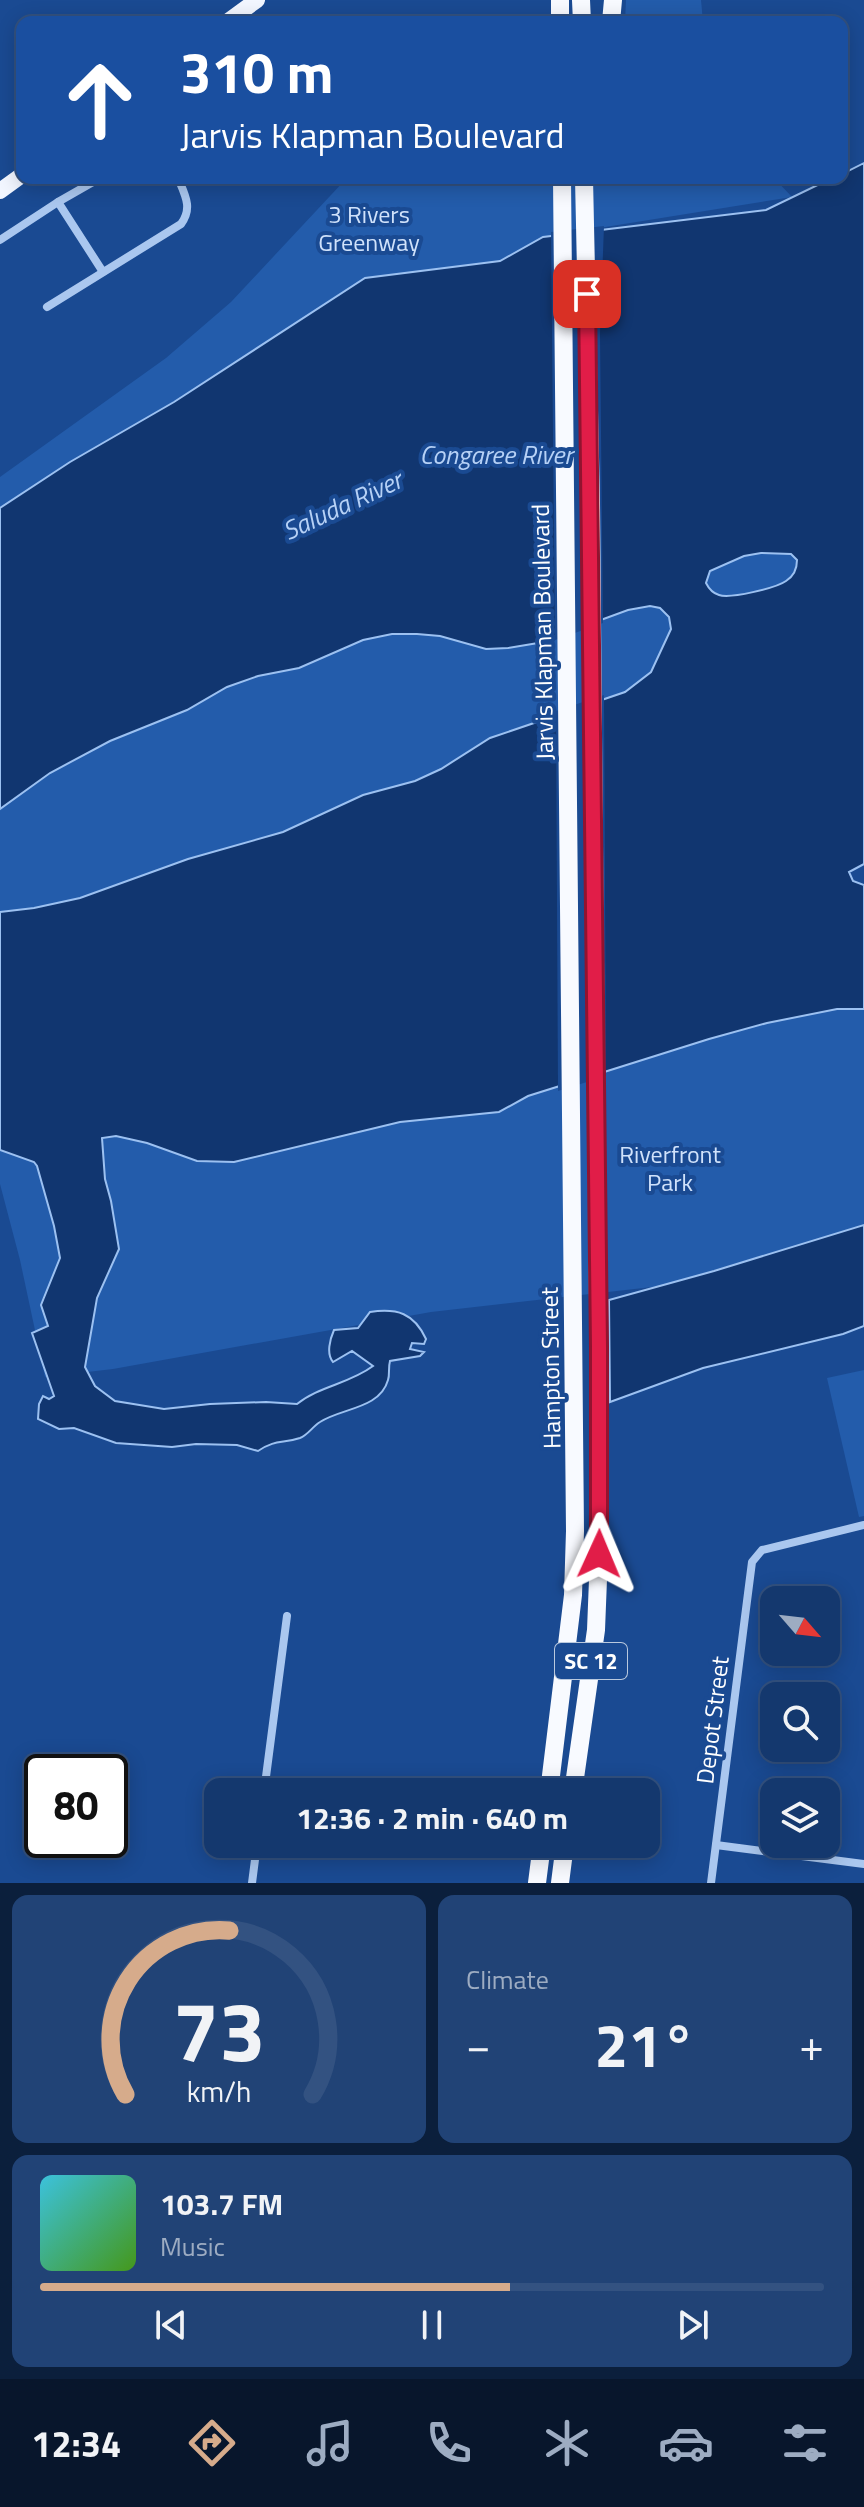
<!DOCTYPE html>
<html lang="en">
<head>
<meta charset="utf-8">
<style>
  :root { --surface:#14386e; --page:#214376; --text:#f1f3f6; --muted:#9dacc2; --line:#335281; --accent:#d6ab8b }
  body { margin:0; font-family:"Titillium Web",sans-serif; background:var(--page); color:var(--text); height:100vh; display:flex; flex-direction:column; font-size:30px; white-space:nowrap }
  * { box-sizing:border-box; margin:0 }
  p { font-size:26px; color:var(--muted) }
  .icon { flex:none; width:44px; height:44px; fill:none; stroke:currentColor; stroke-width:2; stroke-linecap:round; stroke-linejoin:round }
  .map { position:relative; height:1883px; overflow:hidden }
  .details { display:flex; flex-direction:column; gap:12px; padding:12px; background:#0b1f3c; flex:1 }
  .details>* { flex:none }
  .hud { position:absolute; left:16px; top:16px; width:832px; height:168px; border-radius:16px; box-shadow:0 4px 20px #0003,0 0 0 2px var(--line); background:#1a4fa0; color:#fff; overflow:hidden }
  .needle { width:52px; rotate:118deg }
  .tools { position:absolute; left:760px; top:1586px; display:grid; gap:16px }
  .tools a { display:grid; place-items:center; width:80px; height:80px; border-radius:16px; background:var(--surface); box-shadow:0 4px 20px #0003,0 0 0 2px var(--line); font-size:40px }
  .speed { position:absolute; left:24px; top:1754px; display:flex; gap:16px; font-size:40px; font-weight:700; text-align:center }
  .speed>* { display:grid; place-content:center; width:104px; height:104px; border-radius:50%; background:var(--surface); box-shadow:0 4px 20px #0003,0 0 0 2px var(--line); line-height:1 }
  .speed .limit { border:4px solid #111; border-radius:12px; background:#fff; color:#111 }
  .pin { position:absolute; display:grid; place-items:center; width:68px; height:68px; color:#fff; margin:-34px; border-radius:16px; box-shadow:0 4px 12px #0006 }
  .me { position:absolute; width:88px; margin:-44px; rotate:1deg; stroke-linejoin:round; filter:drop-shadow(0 0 6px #0008) }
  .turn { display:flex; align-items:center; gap:28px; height:168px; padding:0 32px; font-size:36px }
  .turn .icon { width:104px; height:104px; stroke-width:2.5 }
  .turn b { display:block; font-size:56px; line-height:68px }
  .big { font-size:60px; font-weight:700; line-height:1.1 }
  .details .card { flex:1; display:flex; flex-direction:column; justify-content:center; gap:12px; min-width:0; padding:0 28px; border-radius:16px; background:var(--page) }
  .details .dial { align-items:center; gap:0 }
  .dial svg { height:208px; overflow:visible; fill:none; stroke:var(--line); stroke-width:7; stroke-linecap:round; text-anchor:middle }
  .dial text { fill:var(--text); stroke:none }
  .song { display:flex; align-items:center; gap:24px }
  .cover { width:96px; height:96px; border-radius:12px; background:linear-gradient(135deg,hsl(190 70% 55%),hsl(100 70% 35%)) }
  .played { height:8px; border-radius:4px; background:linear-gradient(90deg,var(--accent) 60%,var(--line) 60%) }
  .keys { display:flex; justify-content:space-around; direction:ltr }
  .heat { display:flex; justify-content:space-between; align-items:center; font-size:44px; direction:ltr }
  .details .tiles { flex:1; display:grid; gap:12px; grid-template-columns:1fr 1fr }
  .card:last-child { grid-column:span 2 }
  .trip { position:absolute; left:204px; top:1778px; width:456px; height:80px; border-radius:16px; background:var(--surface); box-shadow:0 4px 20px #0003,0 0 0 2px var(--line); font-weight:700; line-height:80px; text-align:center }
  .menu { display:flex; height:128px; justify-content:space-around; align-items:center; background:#08162c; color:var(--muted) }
  .menu .icon { width:56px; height:56px }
  .menu .active { color:var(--accent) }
  .menu b { font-size:36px; color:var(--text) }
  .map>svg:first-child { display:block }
  .green { fill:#235cab }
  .water { fill:#113670; stroke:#9cc1f1; stroke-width:2; fill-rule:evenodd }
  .pier { fill:#1a4a92 }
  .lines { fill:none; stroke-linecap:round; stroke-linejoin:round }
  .minor { stroke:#aac7ef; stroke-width:8 }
  .primary { stroke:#f2f6ff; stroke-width:16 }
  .trunk { stroke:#f8faff; stroke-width:18 }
  .route-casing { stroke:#92132f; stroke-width:20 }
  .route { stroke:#e11d48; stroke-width:14 }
  .labels { text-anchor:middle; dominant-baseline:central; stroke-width:8; stroke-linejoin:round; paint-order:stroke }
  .shield { fill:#1a4a92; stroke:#bac9de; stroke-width:2 }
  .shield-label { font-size:22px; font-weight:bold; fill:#fff }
  .park-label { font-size:24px; fill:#d0e2fb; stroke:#1a4a92 }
  .street-label { font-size:24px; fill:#fff; stroke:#1a4a92 }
  .water-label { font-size:26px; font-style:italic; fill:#b6d1f6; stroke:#1a4a92 }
</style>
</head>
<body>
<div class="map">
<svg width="864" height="1883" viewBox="0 0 864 1883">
  <rect width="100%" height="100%" fill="#1a4a92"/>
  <!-- green -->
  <g class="green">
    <path d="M626 0H701L703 22H625Z"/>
    <path d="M357 178H774L792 197 543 237 500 261 365 278 174 402 70 462 0 508V477L166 358 231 302 345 180Z"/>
    <path d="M761 553 791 554 797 560C797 569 794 576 786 581 776 588 730 599 719 595 712 593 709 589 706 582L710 571 744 556Z"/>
    <path d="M650 606 660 608 669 618 671 629 651 672 625 692 490 738 441 769 415 781 363 795 283 832 188 859 80 898 34 908 0 912V809L50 773 110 741 187 710 227 687 258 676 299 668 363 640 392 634H417L440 636 486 649 573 629 628 610Z"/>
    <path d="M837 1009H864V1225L661 1286 431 1312 113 1369 45 1377 20 1260 0 1184V1150L34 1162 75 1141 116 1136 147 1143 197 1161 400 1122 499 1112 528 1096 709 1039 767 1023Z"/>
    <path d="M864 1370V1516L859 1517 827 1378Z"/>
  </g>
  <!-- water -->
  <g class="water">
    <path d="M864 163V864L849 872 853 881 864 885V1009H837L767 1023 709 1039 528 1096 499 1112 400 1122 234 1162 197 1161 147 1143 116 1136 102 1138 105 1179 111 1201 119 1249 97 1298 85 1367 95 1386 115 1401 164 1409 210 1404 266 1402 297 1404C319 1386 349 1384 373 1366L352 1351 333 1362C326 1354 330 1339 334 1330L358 1328 370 1312C397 1308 414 1313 426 1339L424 1344 412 1343 410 1349 424 1352 420 1356 390 1361C388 1368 390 1374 388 1380 380 1409 341 1408 320 1422 312 1427 308 1435 300 1438 282 1444 276 1439 258 1451L237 1445 196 1444 172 1447 116 1443 74 1428 59 1429 38 1419 39 1404 43 1396 49 1399 54 1396 32 1333 48 1326 41 1305 60 1258 54 1226 37 1166 34 1162 0 1150V912L34 908 80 898 188 859 283 832 363 795 415 781 441 769 490 738 625 692 651 672 671 629 669 617 660 608 650 606 628 610 538 643 508 648 486 649 440 636 417 634H392L363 640 299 668 258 676 227 687 187 710 110 741 50 773 0 809V508L70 462 174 402 365 278 500 261 543 237 766 210 832 178H842V174ZM761 553 791 554 797 560C797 569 794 576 786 581 776 588 730 599 719 595 712 593 709 589 706 583L710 571 744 556Z"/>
    <path d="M864 1225V1326L843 1334 703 1368 610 1402 609 1300 714 1271Z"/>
  </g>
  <!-- pier -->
  <g class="pier">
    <path d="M604 226 600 334 603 623 555 640 551 232Z"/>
    <path d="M604 695 606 1076 558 1091 556 711Z"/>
  </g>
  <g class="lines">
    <!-- minor -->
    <g class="minor">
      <path d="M100 178 58 202 103 272"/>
      <path d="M0 240 58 202"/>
      <path d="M47 307 181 224C193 208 185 195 178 178"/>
      <path d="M264 1792 287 1616"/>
      <path d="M716 1845 864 1864"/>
      <path d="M252 1883 257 1844"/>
      <path d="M711 1883 752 1562 762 1550 864 1525"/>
    </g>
    <!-- primary -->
    <g class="primary">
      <path d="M227 22 257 0"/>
      <path d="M0 191 22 175"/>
    </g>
    <!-- trunk -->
    <g class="trunk">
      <path d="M560 0V22"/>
      <path d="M581 0 582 22"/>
      <path d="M611 22 613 0"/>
      <path d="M549 1792 573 1595 575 1531 562 178"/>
      <path d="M573 1792 596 1630 600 1529 591 503 584 178"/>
      <path d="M537 1883 542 1844"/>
      <path d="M560 1883 565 1844"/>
    </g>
  </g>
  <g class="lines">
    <!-- route casing -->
    <g class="route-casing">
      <path id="route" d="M587 294 599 1347V1554"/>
    </g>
    <!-- route -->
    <use href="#route" class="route"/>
  </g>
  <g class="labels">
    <!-- shield labels -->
    <rect class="shield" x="555" y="1643" width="72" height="36" rx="6"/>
    <g class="shield-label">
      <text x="591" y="1661">SC 12</text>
    </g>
    <!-- park labels -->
    <g class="park-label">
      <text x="369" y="214">3 Rivers<tspan x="369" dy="28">Greenway</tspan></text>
      <text x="670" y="1154">Riverfront<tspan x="670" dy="28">Park</tspan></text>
    </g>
    <!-- street labels -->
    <g class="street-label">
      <text transform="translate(542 632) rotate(-91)">Jarvis Klapman Boulevard</text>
      <text transform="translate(550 1368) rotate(-91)">Hampton Street</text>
      <text transform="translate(712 1720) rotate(-83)">Depot Street</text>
    </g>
    <!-- water labels -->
    <g class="water-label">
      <text x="496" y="454">Congaree River</text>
      <text transform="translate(342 505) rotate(-25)">Saluda River</text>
    </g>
  </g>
</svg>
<div class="tools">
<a><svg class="needle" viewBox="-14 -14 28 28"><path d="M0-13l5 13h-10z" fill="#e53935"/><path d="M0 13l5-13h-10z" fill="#9dacc2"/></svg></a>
<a><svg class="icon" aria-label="search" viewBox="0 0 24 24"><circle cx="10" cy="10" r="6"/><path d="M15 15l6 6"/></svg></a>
<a><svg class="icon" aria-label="layers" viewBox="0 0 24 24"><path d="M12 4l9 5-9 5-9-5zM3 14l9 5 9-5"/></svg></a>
</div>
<div class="speed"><div class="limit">80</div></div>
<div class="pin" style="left:587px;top:294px;background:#d93025"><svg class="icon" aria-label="arrive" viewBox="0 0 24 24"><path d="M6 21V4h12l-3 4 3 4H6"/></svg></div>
<svg class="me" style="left:599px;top:1554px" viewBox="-20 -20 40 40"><path d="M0-17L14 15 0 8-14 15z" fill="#e11d48" stroke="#fff" stroke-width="4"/></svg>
<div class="trip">12:36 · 2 min · 640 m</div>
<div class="hud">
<div class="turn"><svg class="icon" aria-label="ahead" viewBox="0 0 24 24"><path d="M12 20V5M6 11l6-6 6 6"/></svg><div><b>310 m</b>Jarvis Klapman Boulevard</div></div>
</div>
</div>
<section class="details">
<div class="tiles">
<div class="card dial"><svg viewBox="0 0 100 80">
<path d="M14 69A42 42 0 1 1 86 69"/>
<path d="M14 69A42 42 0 0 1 54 6" stroke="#d6ab8b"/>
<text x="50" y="56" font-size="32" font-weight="700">73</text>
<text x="50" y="72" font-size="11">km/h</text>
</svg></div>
<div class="card"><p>Climate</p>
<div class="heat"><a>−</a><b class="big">21°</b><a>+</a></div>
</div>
<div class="card">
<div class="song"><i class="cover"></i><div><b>103.7 FM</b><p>Music</p></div></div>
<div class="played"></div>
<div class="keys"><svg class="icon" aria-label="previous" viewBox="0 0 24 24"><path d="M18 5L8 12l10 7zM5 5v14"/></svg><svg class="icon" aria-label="pause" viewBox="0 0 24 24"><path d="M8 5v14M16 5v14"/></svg><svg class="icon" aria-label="next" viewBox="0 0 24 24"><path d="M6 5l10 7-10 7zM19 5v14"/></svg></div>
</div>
</div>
</section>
<nav class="menu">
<b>12:34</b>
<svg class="icon active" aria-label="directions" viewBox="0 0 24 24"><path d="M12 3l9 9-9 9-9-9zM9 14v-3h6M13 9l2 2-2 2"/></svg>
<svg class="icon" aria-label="music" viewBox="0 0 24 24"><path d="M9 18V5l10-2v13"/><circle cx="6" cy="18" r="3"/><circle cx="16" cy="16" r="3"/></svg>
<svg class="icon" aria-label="phone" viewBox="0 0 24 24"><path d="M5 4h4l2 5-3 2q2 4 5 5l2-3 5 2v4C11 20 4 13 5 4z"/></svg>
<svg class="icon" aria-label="climate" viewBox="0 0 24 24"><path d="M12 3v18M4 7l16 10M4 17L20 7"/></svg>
<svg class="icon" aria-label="car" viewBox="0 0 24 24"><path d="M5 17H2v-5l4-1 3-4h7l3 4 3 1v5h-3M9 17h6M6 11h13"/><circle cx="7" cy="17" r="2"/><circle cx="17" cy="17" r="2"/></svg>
<svg class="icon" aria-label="filters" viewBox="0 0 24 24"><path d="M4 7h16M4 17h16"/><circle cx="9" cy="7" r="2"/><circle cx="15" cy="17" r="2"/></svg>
</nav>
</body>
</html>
